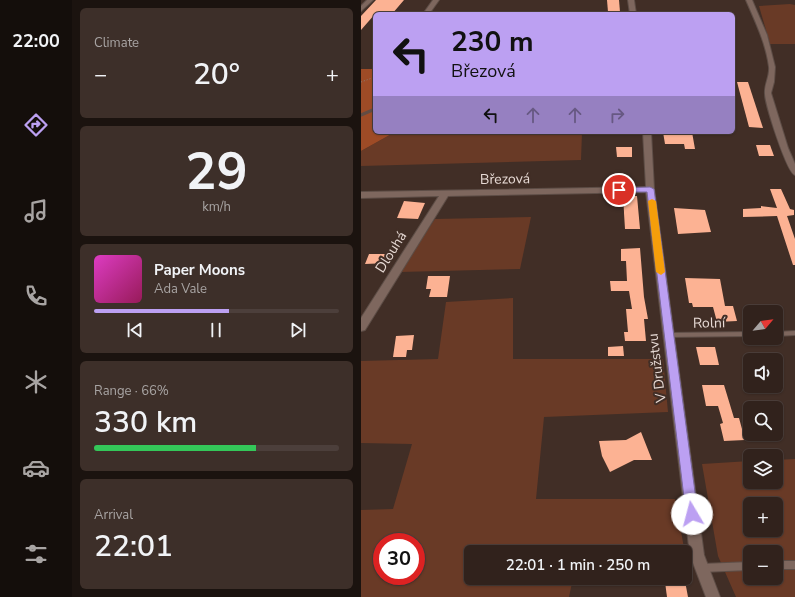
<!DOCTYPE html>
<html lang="en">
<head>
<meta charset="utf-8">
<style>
  :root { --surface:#31221c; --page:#3d2f29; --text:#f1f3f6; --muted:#a8a4a3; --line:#4c3f3b; --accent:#bca0f2 }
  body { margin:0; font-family:"Nunito Sans",sans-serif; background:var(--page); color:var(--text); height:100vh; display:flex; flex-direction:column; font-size:15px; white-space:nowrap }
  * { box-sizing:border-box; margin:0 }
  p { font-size:13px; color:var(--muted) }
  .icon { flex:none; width:22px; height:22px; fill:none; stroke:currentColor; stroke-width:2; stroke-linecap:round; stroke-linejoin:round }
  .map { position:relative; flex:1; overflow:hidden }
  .panel { display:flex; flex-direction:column; gap:8px; padding:8px; background:#1b130f; width:289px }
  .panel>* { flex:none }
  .hud { position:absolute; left:12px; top:12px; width:362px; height:122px; border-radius:6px; box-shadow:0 1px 3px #0004,0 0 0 1px var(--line); background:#bca0f2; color:#111; overflow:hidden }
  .needle { width:26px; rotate:61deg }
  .tools { position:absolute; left:382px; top:305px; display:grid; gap:8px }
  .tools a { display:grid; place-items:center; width:40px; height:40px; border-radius:6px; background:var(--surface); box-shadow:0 1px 3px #0004,0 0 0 1px var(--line); font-size:20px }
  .speed { position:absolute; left:12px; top:533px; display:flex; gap:8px; font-size:20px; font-weight:700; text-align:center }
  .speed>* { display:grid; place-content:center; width:52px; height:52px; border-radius:50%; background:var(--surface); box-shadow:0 1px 3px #0004,0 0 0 1px var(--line); line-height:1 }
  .speed .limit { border:6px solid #d22; background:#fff; color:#111 }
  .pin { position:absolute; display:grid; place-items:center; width:34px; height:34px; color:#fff; margin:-17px; border:2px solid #fff; border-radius:50%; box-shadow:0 1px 4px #0007 }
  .me { position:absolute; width:44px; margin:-22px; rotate:352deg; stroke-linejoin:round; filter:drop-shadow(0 0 3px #0008) }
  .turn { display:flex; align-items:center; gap:14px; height:84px; padding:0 12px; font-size:18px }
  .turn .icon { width:52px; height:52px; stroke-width:2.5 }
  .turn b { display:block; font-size:28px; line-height:34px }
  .lanes { display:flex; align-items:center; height:38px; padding:0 12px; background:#0003; justify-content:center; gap:20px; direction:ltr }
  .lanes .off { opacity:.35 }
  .big { font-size:30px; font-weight:600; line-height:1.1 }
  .panel .widget { flex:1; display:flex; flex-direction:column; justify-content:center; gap:6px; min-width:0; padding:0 14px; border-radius:6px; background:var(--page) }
  .panel .dial { align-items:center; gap:0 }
  .dial b { font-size:52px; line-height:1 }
  .song { display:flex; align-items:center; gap:12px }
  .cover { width:48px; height:48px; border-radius:6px; background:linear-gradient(135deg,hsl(310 70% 55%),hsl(330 70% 35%)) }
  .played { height:4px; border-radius:2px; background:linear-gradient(90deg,var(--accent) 55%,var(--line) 55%) }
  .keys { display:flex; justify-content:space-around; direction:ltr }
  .heat { display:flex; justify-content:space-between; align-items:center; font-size:22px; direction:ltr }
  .charge { height:6px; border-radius:3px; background:linear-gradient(90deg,#34c759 66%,var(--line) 0) }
  .trip { position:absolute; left:103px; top:545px; width:228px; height:40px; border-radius:6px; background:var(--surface); box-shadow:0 1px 3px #0004,0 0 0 1px var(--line); font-weight:600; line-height:40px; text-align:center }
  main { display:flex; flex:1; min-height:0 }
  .tab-bar { display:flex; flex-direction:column; width:72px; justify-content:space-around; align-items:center; background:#140e0b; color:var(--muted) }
  .tab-bar .icon { width:28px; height:28px }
  .tab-bar .on { color:var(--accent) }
  .tab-bar b { font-size:18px; color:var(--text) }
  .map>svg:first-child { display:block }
  .green { fill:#693a26; fill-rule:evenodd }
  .forest { fill:#9e4b26 }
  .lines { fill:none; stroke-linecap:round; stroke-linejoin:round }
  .stream { stroke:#624c43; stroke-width:3 }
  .building { fill:#fcb293 }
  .service-casing { stroke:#5d4d46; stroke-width:2 }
  .minor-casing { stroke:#5d4d46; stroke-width:2 }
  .path { stroke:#8c7b75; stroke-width:1; stroke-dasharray:1 2; stroke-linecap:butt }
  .service { fill:#7e675e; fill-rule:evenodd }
  .minor { fill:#7e675e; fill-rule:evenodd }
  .route { fill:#bca0f2; stroke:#7a689d }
  .slow { fill:#f59e0b }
  .labels { text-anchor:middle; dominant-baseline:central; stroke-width:4; stroke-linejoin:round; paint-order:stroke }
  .street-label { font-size:14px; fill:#e7dad5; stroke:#412e26 }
</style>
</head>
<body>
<main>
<nav class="tab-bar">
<b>22:00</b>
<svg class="icon on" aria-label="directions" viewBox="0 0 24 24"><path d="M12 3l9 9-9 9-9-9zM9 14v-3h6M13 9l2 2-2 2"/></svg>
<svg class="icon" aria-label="music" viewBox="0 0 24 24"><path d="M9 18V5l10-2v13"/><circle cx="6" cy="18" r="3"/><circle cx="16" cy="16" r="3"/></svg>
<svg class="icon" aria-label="phone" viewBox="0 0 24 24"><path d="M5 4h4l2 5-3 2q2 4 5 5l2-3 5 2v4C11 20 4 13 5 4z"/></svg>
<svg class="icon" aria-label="climate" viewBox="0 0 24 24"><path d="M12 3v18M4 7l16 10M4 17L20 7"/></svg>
<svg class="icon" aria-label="car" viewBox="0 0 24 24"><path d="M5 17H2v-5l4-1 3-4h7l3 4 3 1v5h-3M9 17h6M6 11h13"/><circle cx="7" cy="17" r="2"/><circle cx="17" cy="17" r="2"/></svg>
<svg class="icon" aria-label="filters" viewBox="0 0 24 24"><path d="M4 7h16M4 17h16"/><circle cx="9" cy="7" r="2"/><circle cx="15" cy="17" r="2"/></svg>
</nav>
<section class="panel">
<div class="widget"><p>Climate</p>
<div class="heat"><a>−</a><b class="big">20°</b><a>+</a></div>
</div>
<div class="widget dial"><b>29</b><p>km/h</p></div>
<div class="widget">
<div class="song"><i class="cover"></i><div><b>Paper Moons</b><p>Ada Vale</p></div></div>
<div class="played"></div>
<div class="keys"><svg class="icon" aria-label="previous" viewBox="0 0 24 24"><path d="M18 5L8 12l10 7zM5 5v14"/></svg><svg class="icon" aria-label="pause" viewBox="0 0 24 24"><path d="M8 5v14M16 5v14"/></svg><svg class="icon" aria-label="next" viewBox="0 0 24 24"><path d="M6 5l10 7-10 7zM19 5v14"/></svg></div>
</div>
<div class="widget"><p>Range · 66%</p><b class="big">330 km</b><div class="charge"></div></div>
<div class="widget"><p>Arrival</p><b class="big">22:01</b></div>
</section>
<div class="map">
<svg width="434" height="597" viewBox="0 0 434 597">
  <rect width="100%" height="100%" fill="#412e26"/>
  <!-- green -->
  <g class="green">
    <path d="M429 4 434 5V44H409L398 6Z"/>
    <path d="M34 132H221L220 160 0 166V151Z"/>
    <path d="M170 217 159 269 38 272 74 219Z"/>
    <path d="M152 298V359H302L307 412 183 417 175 499H314L326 564H324V552H110V578H212L208 597H0V510L32 509 51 444 0 443V361L77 359 85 302ZM21 542H55V576H21Z"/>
    <path d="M434 459V597H375L357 556 341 464 389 461V482H415V460ZM389 504H415V530H389ZM389 552H415V578H389Z"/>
  </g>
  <!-- forest -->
  <path class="forest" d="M0 69H14V132H34L0 151Z"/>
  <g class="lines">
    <!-- stream -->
    <path class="stream" d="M0 115 14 109"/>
  </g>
  <!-- building -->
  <g class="building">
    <path d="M15 0H43L31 14H14L0 30V16Z"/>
    <path d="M246 0H258L259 12H247Z"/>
    <path d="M376 82H387L402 128 388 127Z"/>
    <path d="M302 132H331L334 149H324L323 144H304Z"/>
    <path d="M395 145H409L413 156H398Z"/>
    <path d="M255 147H271V157H256Z"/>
    <path d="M409 189H420L429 209 433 210V215L426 216 434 239V265H432L416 216 382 217V209L400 208V206L416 208Z"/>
    <path d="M262 196H276L279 229H264Z"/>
    <path d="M43 201 64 203 57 219 36 218Z"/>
    <path d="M313 208 344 210 350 232 317 234Z"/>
    <path d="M279 248 283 297 287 319H283L285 341H264L263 332H267L265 309H271L268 291H250L249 281H266L265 261H260V249Z"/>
    <path d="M8 254H30L27 263 4 264Z"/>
    <path d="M67 276H89L86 297H68L70 289H65Z"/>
    <path d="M324 278 359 279 364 306H372L376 321 356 322 352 307H332L331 303H328Z"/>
    <path d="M53 335 51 350H46L45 357H32L35 336Z"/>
    <path d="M262 346 263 356H247V347Z"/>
    <path d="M335 347H354L358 365H339Z"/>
    <path d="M341 385H363L373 418H378L384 440 363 441 359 424 362 423 357 406H345Z"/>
    <path d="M280 432 291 460H273L249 472 241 456 238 441 265 440Z"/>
    <path d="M324 581 327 597H306L304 582Z"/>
  </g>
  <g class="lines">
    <!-- service casing -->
    <g class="service-casing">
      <g id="service">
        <path d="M434 331V335L415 336V332Z"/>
        <path d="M389 332V336L307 337H305L304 335 305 333H307Z"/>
        <rect x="415" y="561" width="19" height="8"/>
        <path d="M389 562V570L341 572 338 571 337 568 338 565 341 564Z"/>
      </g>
    </g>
    <!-- minor casing -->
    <g class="minor-casing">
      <g id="minor">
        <path d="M6 0H12L0 11V6Z"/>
        <path d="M72 0H78L68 14H62Z"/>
        <path d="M267 0H273L275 14H269Z"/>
        <path d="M385 0H391L406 35 414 67 413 82 410 93 427 148 434 164V175C426 173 404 104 404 94 403 85 409 76 408 67 405 43 394 21 385 0Z"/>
        <path d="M282 132H290L293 189 343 555 359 597H345L329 555 285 192 87 196 4 330 0 331V318L78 196 0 198V192L285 187Z"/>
      </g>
    </g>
    <!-- path -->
    <path class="path" d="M0 82 14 77"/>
    <!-- service -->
    <use href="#service" class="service"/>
    <!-- minor -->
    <use href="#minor" class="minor"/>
  </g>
  <!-- route -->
  <path class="route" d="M289 187 293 189 337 514 335 518 331 519 326 518 325 514 286 192H258L254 190 258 188Z"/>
  <!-- slow -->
  <path class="slow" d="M291 199 295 201 304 272 300 275 295 272 287 201Z"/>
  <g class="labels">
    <!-- street labels -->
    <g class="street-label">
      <text transform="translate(144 179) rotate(-1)">Březová</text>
      <text transform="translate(30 252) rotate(-58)">Dlouhá</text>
      <text transform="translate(348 323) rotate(-1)">Rolní</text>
      <text transform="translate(296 368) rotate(-97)">V Družstvu</text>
    </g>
  </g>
</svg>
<div class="tools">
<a><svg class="needle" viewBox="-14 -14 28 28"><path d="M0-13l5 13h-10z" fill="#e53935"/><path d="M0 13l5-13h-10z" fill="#a8a4a3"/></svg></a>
<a><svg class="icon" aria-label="sound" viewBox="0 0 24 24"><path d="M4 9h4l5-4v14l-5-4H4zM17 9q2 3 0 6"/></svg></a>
<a><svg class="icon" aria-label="search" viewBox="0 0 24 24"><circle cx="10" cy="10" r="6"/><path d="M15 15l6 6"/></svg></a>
<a><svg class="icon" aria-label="layers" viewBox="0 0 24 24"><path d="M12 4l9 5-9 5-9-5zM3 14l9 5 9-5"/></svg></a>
<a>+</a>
<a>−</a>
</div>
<div class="speed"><div class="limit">30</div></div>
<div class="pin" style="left:258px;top:190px;background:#d93025"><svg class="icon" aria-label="arrive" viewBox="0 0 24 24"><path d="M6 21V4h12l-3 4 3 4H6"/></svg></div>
<svg class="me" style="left:331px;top:514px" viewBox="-20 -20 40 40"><circle r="19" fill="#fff"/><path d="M0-13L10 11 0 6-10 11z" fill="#bca0f2"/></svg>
<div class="trip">22:01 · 1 min · 250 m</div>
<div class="hud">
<div class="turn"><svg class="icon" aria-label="left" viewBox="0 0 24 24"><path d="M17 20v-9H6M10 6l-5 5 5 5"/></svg><div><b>230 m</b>Březová</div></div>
<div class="lanes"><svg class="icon" aria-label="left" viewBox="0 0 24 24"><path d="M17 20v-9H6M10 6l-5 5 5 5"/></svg><svg class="icon off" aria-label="ahead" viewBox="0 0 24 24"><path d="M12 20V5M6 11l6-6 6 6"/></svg><svg class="icon off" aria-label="ahead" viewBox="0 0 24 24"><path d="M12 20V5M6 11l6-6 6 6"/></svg><svg class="icon off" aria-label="right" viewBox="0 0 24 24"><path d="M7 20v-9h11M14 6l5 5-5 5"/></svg></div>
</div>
</div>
</main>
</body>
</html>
